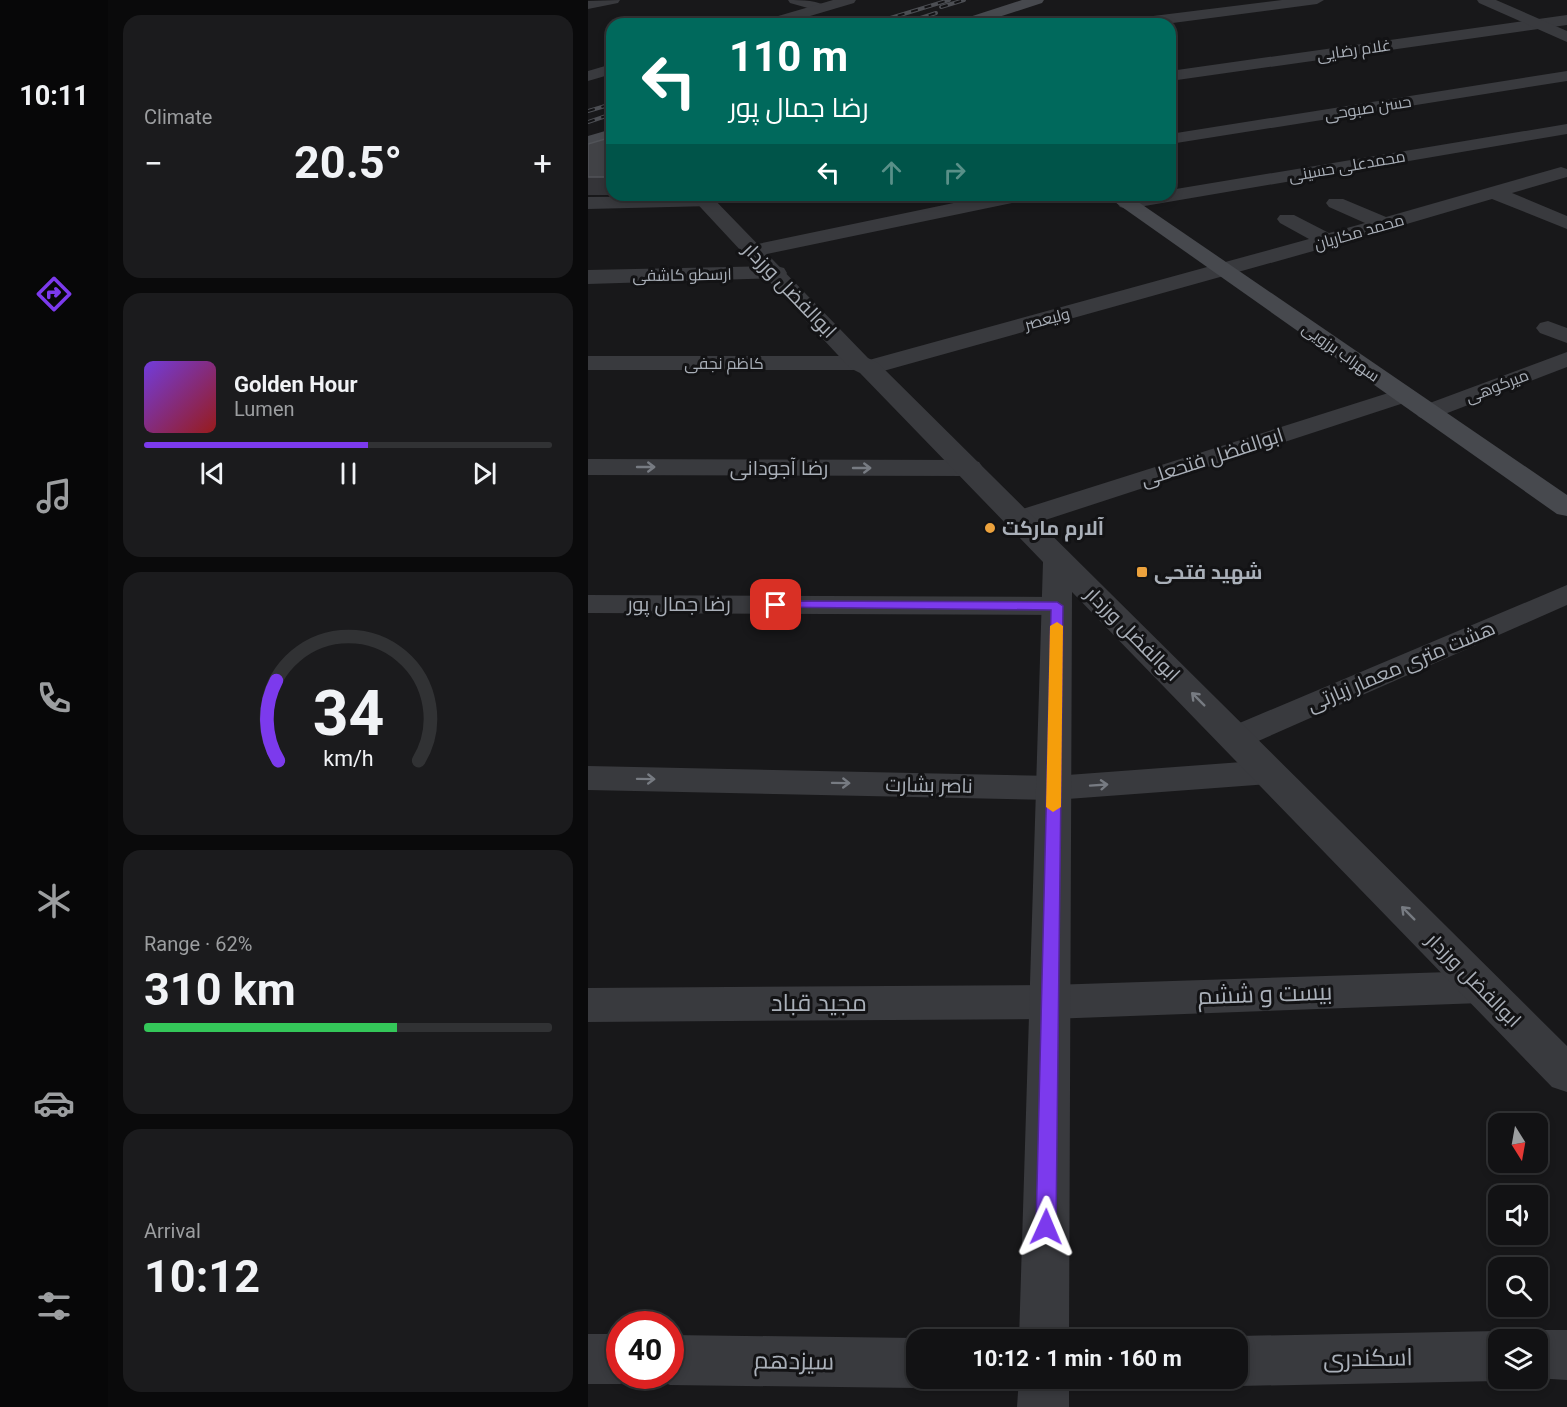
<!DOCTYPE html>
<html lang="en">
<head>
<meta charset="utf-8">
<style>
  :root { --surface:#121214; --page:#1b1b1d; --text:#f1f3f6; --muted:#9c9ea0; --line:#313234; --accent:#7c3aed }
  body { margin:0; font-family:Roboto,Cairo,sans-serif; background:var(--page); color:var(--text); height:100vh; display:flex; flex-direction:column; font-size:22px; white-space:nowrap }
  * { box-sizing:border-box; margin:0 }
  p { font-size:20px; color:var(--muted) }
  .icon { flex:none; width:33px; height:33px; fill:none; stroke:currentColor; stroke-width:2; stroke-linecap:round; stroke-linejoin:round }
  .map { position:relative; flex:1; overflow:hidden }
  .side { display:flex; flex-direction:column; gap:15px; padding:15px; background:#0a0a0b; width:480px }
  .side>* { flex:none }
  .guide { position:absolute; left:18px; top:18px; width:570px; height:183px; border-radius:18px; box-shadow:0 3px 9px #0003,0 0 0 2px var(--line); background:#00695c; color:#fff; overflow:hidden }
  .needle { width:39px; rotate:169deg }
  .tools { position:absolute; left:900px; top:1113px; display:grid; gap:12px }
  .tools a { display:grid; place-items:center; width:60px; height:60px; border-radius:12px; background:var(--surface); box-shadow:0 3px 9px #0003,0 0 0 2px var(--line); font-size:30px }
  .speed { position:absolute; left:18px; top:1311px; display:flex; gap:12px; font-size:30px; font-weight:700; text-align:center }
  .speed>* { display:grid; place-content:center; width:78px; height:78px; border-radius:50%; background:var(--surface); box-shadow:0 3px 9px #0003,0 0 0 2px var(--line); line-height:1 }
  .speed .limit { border:9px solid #d22; background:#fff; color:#111 }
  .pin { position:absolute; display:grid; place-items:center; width:51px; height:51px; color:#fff; margin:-26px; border-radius:12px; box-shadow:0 3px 9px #0006 }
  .me { position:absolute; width:66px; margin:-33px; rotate:1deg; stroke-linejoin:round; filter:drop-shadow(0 0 4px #0008) }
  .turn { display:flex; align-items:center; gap:21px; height:126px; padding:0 24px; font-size:27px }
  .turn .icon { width:78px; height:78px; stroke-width:2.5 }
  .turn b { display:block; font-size:42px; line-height:51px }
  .lanes { display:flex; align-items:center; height:57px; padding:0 24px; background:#0003; justify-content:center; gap:30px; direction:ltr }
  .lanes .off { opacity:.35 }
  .big { font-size:45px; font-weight:700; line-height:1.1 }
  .side .card { flex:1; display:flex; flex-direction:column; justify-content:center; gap:9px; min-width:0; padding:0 21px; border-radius:18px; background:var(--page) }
  .side .dial { align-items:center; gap:0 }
  .dial svg { height:156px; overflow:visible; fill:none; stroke:var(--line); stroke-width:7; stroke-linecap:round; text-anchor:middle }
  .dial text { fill:var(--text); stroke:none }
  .song { display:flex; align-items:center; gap:18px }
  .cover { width:72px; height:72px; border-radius:9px; background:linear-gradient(135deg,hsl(260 70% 55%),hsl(0 70% 35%)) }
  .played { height:6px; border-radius:3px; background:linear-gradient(90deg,var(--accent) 55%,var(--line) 55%) }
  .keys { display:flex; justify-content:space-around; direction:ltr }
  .heat { display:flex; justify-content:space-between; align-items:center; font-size:33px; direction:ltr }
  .charge { height:9px; border-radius:4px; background:linear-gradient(90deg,#34c759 62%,var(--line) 0) }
  .trip { position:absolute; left:318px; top:1329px; width:342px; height:60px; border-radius:18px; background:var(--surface); box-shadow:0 3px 9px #0003,0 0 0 2px var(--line); font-weight:700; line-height:60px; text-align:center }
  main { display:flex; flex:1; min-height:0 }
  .menu { display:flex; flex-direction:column; width:108px; justify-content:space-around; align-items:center; background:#070708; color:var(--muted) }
  .menu .icon { width:42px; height:42px }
  .menu .on { color:var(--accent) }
  .menu b { font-size:27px; color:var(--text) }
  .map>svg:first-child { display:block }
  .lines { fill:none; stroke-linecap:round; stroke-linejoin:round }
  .minor { fill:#393a3e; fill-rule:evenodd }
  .tertiary { fill:#393a3e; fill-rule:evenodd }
  .secondary { fill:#47494e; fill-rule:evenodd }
  .rail-casing { stroke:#4c4e53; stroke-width:4 }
  .rail { stroke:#131315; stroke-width:2; stroke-dasharray:7; stroke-linecap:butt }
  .wall { fill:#343438 }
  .building { fill:#414246; stroke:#515358; stroke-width:1.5 }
  .oneway { stroke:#777b82 }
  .route { fill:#7c3aed; stroke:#51269a; stroke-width:1.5 }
  .slow { fill:#f59e0b }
  .poi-dot { fill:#eca23d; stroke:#131315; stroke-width:2 }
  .labels { text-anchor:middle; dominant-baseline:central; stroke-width:6; stroke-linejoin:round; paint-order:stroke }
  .far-street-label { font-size:16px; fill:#aab0b9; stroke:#131315 }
  .street-label { font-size:20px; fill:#aab0b9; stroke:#131315 }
  .poi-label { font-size:20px; font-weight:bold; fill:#aab0b9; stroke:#131315; text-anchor:start }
  .near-street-label { font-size:24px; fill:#aab0b9; stroke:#131315 }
</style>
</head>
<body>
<main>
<nav class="menu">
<b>10:11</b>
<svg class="icon on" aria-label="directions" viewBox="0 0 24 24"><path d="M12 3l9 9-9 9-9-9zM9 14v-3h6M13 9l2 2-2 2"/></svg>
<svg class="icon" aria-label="music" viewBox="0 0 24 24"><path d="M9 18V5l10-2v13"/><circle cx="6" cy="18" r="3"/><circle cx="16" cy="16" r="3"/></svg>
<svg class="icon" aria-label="phone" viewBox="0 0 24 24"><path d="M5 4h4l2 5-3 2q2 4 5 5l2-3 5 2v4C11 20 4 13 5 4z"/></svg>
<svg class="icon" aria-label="climate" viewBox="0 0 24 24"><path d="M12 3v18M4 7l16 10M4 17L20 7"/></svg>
<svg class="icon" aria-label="car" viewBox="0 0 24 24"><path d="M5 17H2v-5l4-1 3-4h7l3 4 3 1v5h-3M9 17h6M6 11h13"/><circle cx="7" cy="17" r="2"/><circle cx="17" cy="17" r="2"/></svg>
<svg class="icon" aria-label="filters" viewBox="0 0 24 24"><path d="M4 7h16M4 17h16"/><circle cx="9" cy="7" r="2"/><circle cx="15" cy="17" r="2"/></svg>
</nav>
<section class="side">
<div class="card"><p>Climate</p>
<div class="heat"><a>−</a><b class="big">20.5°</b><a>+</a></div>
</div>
<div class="card">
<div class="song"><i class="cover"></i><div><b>Golden Hour</b><p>Lumen</p></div></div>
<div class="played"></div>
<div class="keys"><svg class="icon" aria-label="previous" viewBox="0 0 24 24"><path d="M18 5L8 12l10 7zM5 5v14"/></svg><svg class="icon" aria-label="pause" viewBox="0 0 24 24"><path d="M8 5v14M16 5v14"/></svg><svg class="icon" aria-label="next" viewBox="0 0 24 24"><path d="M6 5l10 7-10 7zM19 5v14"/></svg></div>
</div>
<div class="card dial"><svg viewBox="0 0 100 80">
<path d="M14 69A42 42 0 1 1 86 69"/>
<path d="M14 69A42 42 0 0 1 13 28" stroke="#7c3aed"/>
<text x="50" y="56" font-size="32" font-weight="700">34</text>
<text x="50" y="72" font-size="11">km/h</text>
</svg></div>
<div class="card"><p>Range · 62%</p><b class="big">310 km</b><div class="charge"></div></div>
<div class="card"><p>Arrival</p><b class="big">10:12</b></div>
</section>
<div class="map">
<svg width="979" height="1407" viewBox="0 0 979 1407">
  <rect width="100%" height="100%" fill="#18181a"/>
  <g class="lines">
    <!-- minor -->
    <g class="minor">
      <path d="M32 0 30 3 0 9V1Z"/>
      <path d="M200 0C214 0 231 0 241 8L234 12 202 3Z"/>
      <path d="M694 0H736L729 4 577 24H533L541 19Z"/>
      <path d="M979 15V25L582 81V71Z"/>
      <path d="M979 71V81L582 144V134Z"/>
      <path d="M979 124V134L539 209 532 207 529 203 532 199 551 195H582V190Z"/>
      <path d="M973 167 979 169V177L924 193 979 216V229L904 199 747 245 281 375 270 370H0V356H271L281 360 721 239 692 223 689 219 692 215H706L741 233 777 223 741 207 738 203 741 199H755L798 217Z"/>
      <path d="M404 195H443L440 199 433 201 165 257 157 256 154 251 157 246 165 245Z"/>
      <path d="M116 196 123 198 126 202 123 206 0 209V197Z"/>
      <path d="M188 266 196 268 199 273 196 278 0 284V270Z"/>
      <path d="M960 321 979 328V343L952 333 948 328 952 323Z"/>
      <path d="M979 352V367L849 417 840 420 831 417 827 412 831 407Z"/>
      <path d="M816 388 825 390 828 395 825 400 442 525 432 527 422 525 418 519 422 513Z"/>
      <path d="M0 459 382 460 391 462 395 468 391 474 382 476 0 475Z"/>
      <path d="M979 585V605L659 746 647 749 635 746 630 738 635 730Z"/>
      <path d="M0 595 469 597 480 599 484 606 480 613 469 615 0 613Z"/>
      <path d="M681 760 693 763 698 772 693 781 681 784 466 800 0 790V766L466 776Z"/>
      <path d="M893 971 907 976 913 987 907 998 893 1003 462 1019 0 1022V988L462 985Z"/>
      <path d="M950 1330H979V1380L947 1378H950V1340H931Z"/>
      <path d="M910 1331 928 1340H910V1378H916L910 1381 650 1386 632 1378H650V1340H642L650 1336Z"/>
      <path d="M0 1334H32V1376L50 1377 32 1384H0Z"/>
      <path d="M82 1335 328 1338 332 1340H328V1378H347L328 1388 82 1385 63 1376H82Z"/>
    </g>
    <!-- tertiary -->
    <g class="tertiary">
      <path d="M245 0H268L266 3 195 24H170L173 21Z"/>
      <path d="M889 0H908L979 31V42L891 3Z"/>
      <path d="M24 64V74L0 81V71Z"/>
      <path d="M101 195H122L280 358 290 363 979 1046V1092L964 1087 484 592 481 1340H431L455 562 272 373 262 368Z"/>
      <path d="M431 1378H481V1407H429Z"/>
    </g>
    <!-- secondary -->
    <g class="secondary">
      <path d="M434 0H456L454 3 389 24H366L369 21Z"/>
      <path d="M24 129V140L0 148V136Z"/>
      <path d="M517 195H540L979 495V516L969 514Z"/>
    </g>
    <!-- rail casing -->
    <g class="rail-casing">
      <g id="rail">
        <path d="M353 7 376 0"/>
        <path d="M283 24 361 0"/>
        <path d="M314 24 348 13"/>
        <path d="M0 111 24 104"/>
        <path d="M0 122 24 114"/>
      </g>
    </g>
    <!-- rail -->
    <use href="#rail" class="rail"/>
  </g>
  <!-- wall -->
  <path class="wall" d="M24 137V195H0V144Z"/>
  <!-- building -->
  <path class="building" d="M24 137V177H0V144Z"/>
  <!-- one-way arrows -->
  <defs><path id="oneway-shaft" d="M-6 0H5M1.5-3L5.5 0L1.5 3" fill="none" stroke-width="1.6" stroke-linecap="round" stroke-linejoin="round" transform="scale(1.5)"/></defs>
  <g class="oneway">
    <use href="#oneway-shaft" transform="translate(58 467)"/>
    <use href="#oneway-shaft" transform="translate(274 468)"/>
    <use href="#oneway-shaft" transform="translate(610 699) rotate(-135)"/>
    <use href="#oneway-shaft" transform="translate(58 779) rotate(1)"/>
    <use href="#oneway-shaft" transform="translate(253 783) rotate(1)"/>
    <use href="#oneway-shaft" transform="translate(511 785) rotate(-4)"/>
    <use href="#oneway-shaft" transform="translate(820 913) rotate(-135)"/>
  </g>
  <!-- route -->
  <path class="route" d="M188 601 469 602 475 606 468 1227 465 1233 458 1236 451 1233 448 1227 463 610 183 607 181 605 183 602Z"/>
  <!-- slow -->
  <path class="slow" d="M469 622 475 626 473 807 465 812 458 807 462 626Z"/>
  <!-- markers -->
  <g class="poi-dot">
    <circle cx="402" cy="528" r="6"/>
    <rect x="548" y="566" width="12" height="12" rx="3"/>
  </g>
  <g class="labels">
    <!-- far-street labels -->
    <g class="far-street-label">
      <text transform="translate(766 50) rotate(-8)">غلام رضایی</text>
      <text transform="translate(780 108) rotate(-9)">حسن صبوحی</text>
      <text transform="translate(759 166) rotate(-10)">محمدعلی حسینی</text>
      <text transform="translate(771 232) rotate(-16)">محمد مکاریان</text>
      <text transform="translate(94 275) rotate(-1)">ارسطو کاشفی</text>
      <text transform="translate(459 319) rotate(-15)">ولیعصر</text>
      <text transform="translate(753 352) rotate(35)">سهراب برزویی</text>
      <text x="136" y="363">کاظم نجفی</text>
      <text transform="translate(909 386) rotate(-21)">میرکوهی</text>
    </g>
    <!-- street labels -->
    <g class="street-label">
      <text transform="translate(202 290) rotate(46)">ابوالفضل ورزدار</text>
      <text transform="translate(624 457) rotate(-18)">ابوالفضل فتحعلی</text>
      <text x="191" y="468">رضا آجودانی</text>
      <text x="91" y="604">رضا جمال پور</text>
      <text transform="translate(545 634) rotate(45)">ابوالفضل ورزدار</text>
      <text transform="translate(813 666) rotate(-23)">هشت متری معمار زیارتی</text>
      <text transform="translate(341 785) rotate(1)">ناصر بشارت</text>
      <text transform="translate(886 980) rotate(45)">ابوالفضل ورزدار</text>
    </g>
    <!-- poi labels -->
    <g class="poi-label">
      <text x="414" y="528">آلارم مارکت</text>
      <text x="566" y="572">شهید فتحی</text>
    </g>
    <!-- near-street labels -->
    <g class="near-street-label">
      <text transform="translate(677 994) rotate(-2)">بیست و ششم</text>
      <text x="231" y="1003">مجید قباد</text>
      <text transform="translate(780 1358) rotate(-1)">اسکندری</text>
      <text transform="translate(206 1361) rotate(1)">سیزدهم</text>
    </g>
  </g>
</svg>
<div class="tools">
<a><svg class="needle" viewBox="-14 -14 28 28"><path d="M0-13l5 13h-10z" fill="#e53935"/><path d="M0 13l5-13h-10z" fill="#9c9ea0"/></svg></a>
<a><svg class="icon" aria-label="sound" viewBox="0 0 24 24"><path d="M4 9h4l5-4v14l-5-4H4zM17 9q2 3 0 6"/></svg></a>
<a><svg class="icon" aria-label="search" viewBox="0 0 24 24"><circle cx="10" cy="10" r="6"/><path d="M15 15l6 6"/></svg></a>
<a><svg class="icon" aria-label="layers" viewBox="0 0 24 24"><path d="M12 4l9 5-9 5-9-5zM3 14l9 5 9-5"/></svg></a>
</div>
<div class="speed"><div class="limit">40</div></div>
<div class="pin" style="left:188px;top:605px;background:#d93025"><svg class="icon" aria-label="arrive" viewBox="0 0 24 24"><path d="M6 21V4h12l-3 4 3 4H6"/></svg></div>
<svg class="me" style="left:458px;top:1227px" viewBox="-20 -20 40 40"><path d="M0-17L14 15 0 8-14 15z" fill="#7c3aed" stroke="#fff" stroke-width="4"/></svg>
<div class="trip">10:12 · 1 min · 160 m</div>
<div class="guide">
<div class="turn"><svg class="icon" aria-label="left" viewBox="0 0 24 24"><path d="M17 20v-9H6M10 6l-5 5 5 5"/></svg><div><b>110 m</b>رضا جمال پور</div></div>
<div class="lanes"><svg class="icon" aria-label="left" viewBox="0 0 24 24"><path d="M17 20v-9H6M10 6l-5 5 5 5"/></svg><svg class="icon off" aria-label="ahead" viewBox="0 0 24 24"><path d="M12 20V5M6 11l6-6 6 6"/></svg><svg class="icon off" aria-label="right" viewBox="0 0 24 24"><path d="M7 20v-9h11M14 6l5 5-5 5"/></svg></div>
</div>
</div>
</main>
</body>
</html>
